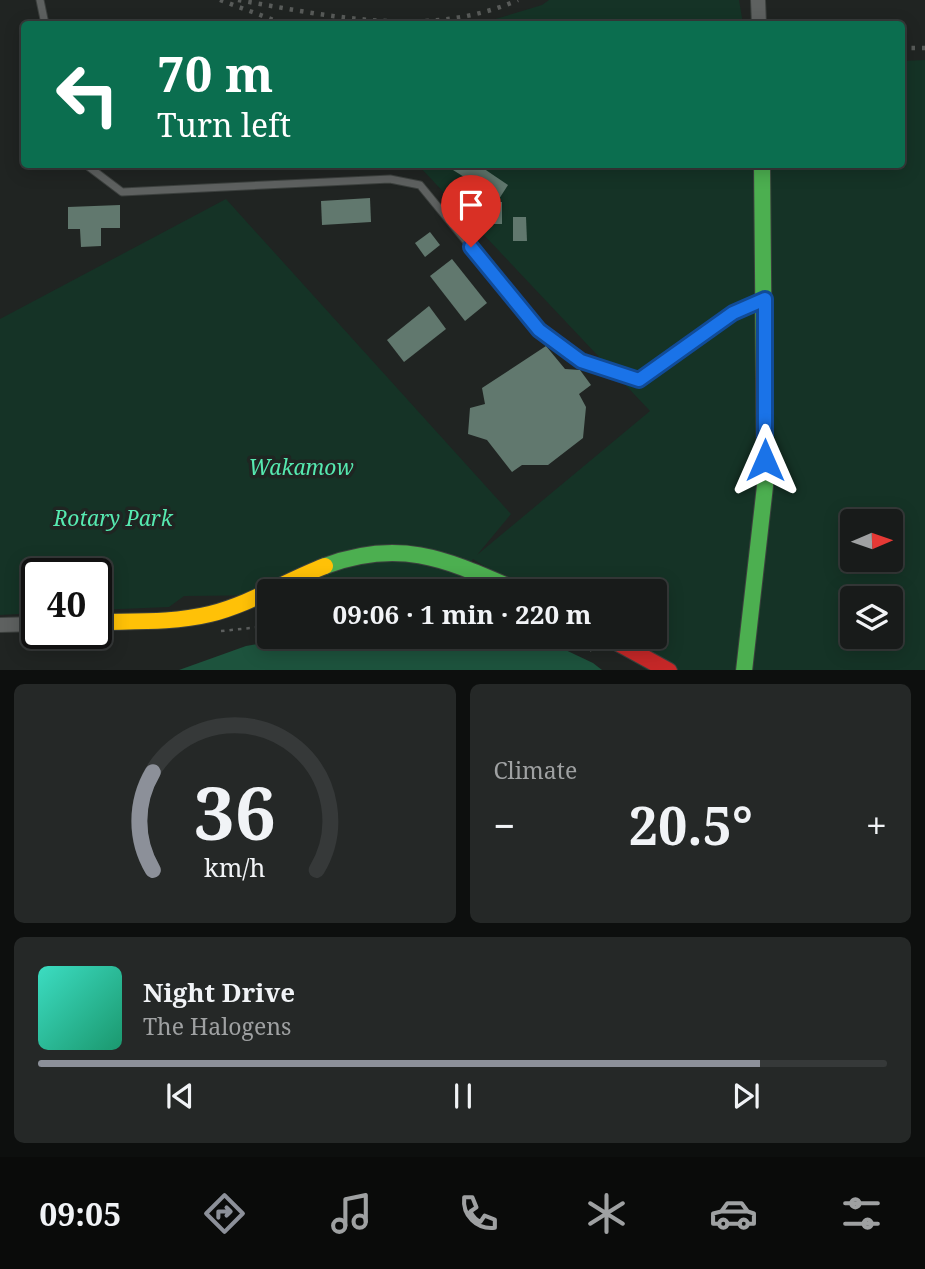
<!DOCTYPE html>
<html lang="en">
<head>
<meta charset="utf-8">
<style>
  :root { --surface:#181b1a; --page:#252827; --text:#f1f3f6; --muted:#9fa1a2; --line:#363939; --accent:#8c9099 }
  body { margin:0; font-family:"Noto Serif",serif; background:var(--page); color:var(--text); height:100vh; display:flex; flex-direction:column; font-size:26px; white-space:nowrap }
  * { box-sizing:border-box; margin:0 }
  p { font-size:23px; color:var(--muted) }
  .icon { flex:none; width:38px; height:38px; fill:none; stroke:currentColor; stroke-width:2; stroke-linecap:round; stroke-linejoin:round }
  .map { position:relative; height:670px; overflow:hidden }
  .panel { display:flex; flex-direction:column; gap:14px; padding:14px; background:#0d0f0e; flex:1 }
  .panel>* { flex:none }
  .hud { position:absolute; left:21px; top:21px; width:884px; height:147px; border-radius:7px; box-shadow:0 4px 18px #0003,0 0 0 2px var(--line); background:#0b6e4f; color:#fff; overflow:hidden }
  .needle { width:46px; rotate:88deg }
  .buttons { position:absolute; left:840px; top:509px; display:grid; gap:14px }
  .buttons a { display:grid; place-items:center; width:63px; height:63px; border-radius:7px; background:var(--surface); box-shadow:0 4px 18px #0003,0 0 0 2px var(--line); font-size:35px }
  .speed { position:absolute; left:21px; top:558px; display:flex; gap:14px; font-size:35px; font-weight:700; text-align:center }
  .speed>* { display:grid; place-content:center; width:91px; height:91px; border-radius:50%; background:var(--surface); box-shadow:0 4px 18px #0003,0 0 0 2px var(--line); line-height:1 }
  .speed .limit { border:4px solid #111; border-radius:10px; background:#fff; color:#111 }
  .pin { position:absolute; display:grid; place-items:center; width:60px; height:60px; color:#fff; margin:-72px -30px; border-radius:50% 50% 50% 0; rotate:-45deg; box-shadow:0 0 7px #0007 }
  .pin .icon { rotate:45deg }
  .me { position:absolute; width:77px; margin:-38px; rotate:0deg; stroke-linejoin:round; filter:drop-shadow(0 0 5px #0008) }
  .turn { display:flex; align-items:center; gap:24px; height:147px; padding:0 21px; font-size:32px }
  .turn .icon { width:91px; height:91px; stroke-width:2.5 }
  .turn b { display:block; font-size:49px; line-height:60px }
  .big { font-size:52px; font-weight:700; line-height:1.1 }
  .panel .widget { flex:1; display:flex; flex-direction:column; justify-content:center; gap:10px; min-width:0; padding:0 24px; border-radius:10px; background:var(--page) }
  .panel .dial { align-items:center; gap:0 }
  .dial svg { height:182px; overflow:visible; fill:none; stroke:var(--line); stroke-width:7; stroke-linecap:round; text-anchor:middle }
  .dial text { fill:var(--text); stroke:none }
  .song { display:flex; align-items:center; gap:21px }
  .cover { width:84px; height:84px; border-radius:10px; background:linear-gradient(135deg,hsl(170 70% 55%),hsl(160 70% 35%)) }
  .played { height:7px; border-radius:4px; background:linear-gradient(90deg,var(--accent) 85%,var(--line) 85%) }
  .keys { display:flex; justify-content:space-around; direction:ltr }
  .heat { display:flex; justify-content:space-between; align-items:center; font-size:38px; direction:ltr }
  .panel .tiles { flex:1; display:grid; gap:14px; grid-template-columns:1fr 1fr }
  .widget:last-child { grid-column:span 2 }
  .trip { position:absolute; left:257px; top:579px; width:410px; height:70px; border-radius:7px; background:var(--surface); box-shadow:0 4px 18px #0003,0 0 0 2px var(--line); font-weight:700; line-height:70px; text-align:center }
  .tabs { display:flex; height:112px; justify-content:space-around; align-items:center; background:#0a0b0a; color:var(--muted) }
  .tabs .icon { width:49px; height:49px }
  .tabs .current { color:var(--accent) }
  .tabs b { font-size:32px; color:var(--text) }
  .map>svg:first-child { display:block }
  .green { fill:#153326; fill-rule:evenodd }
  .water { fill:#1d533d }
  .building { fill:#61786e }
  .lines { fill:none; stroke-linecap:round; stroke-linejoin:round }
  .lane-casing { stroke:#3c403e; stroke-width:9 }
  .street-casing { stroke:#3c403e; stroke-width:16 }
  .fast-casing { stroke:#3c403e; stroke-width:18 }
  .slow-casing { stroke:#3c403e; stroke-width:18 }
  .jam-casing { stroke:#3c403e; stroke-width:18 }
  .path { stroke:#5c5f5e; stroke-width:2.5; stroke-dasharray:3.5 5; stroke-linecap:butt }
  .lane { stroke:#5e6160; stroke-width:7 }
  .street { stroke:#5e6160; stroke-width:14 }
  .fast { stroke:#4caf50; stroke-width:16 }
  .slow { stroke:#ffc107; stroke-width:16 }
  .jam { stroke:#c62828; stroke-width:16 }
  .rail { stroke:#585b59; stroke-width:4.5; stroke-dasharray:3.5 7; stroke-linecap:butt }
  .route-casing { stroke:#114b97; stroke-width:18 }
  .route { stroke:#1a73e8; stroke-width:12 }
  .labels { text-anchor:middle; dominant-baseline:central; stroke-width:7; stroke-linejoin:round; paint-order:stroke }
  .park-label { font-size:21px; font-style:italic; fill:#56e9b0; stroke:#1f2522 }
</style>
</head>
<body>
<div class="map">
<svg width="925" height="671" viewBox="0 0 925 671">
  <rect width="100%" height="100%" fill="#202422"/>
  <!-- green -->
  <g class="green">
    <path d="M549 0H739L743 24H479L542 5Z"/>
    <path d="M925 60V670H646L594 637H654V592L523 591 473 559 450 591 270 592 269 595 184 596 169 607 96 610V574H37V613L0 615V319L226 199 511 514 477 555 650 411 418 165 901 164V61ZM852 522H891V560H852ZM852 598H891V637H852Z"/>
  </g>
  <!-- water -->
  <path class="water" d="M301 637H538L593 663 602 670H179L246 646Z"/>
  <!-- building -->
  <g class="building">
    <path d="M457 164H477L508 185 499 199 453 170Z"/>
    <path d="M370 198 371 222 322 225 321 201Z"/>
    <rect x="477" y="202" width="25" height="22"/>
    <path d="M120 205V228H101V246L81 247 80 229H68V207Z"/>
    <path d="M513 217H526L527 241H513Z"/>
    <path d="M430 232 440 245 425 257 415 243Z"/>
    <path d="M452 259 487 303 465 321 430 276Z"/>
    <path d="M429 306 446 329 404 362 387 340Z"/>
    <path d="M546 346 565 369 580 370 591 385 579 394 586 407 583 438 548 465H522L512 472 487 440 468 434 470 408 485 404 482 388Z"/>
  </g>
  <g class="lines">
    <!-- lane casing -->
    <g class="lane-casing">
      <g id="lane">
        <path d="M40 0 45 24"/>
        <path d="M85 164 122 192 390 179 420 185 539 330 581 361 639 380 733 313 759 301"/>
      </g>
    </g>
    <!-- street casing -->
    <g class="street-casing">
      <g id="street">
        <path d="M758 0 759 24"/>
        <path d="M0 625 37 624"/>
      </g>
    </g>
    <!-- fast casing -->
    <g class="fast-casing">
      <g id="fast">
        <path d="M325 566C403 537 449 561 521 592"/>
        <path d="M744 671 765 486 762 164"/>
      </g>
    </g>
    <!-- slow casing -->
    <g class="slow-casing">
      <path id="slow" d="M96 622C134 621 173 623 210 614 250 604 286 581 325 566"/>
    </g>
    <!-- jam casing -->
    <g class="jam-casing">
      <path id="jam" d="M607 637 669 671"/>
    </g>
    <!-- path -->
    <g class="path">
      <path d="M221 631 270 626"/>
      <path d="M566 637 596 653"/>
      <path d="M42 639 85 637"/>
    </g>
    <!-- lane -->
    <use href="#lane" class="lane"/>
    <!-- street -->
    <use href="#street" class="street"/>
    <!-- fast -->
    <use href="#fast" class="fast"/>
    <!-- slow -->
    <use href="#slow" class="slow"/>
    <!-- jam -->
    <use href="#jam" class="jam"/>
    <!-- rail -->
    <g class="rail">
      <path d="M220 0 279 22 297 24"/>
      <path d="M238 0C329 16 430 39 518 0"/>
      <path d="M901 48H925"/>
    </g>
  </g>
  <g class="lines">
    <!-- route casing -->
    <g class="route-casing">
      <path id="route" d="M471 247 539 330 581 361 639 380 733 313 765 299V460"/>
    </g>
    <!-- route -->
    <use href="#route" class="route"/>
  </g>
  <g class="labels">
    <!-- park labels -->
    <g class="park-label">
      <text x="301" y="467">Wakamow</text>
      <text x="113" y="518">Rotary Park</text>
    </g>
  </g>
</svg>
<div class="buttons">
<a><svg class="needle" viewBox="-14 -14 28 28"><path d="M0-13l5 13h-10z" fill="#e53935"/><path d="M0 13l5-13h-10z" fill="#9fa1a2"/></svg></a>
<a><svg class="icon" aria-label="layers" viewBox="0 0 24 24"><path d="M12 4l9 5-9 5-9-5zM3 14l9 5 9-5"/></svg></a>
</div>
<div class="speed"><div class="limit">40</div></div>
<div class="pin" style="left:471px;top:247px;background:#d93025"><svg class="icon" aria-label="arrive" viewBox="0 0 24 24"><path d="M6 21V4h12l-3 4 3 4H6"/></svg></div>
<svg class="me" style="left:765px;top:460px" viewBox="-20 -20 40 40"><path d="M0-17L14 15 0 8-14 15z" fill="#1a73e8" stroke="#fff" stroke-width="4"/></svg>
<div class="trip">09:06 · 1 min · 220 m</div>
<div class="hud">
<div class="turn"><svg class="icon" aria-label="left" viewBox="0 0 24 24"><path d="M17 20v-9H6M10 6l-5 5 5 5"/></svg><div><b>70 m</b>Turn left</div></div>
</div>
</div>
<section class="panel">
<div class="tiles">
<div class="widget dial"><svg viewBox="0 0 100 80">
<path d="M14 69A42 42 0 1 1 86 69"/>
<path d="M14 69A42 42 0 0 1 14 26" stroke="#8c9099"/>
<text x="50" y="56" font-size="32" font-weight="700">36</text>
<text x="50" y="72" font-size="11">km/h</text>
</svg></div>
<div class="widget"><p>Climate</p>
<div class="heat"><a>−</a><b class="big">20.5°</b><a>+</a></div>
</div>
<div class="widget">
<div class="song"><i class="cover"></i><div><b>Night Drive</b><p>The Halogens</p></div></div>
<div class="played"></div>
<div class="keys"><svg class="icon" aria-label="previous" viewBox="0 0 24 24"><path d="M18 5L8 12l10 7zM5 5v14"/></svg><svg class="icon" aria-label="pause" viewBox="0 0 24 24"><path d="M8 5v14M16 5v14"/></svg><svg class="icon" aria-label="next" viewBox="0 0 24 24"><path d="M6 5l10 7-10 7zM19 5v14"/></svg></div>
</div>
</div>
</section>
<nav class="tabs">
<b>09:05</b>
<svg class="icon current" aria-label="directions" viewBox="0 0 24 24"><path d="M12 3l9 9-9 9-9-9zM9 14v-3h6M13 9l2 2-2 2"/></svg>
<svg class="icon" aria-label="music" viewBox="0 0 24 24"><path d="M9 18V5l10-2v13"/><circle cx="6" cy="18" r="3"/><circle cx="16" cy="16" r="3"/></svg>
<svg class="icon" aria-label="phone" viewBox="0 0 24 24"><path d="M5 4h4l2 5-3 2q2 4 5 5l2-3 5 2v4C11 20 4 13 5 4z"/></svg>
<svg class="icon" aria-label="climate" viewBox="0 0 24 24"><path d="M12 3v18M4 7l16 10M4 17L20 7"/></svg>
<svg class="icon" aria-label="car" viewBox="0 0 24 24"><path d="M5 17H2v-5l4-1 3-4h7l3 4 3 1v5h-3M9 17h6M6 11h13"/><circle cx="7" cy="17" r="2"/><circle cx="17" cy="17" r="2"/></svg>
<svg class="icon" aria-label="filters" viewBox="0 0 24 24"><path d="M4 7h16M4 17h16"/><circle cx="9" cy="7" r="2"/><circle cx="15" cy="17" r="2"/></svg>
</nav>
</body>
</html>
